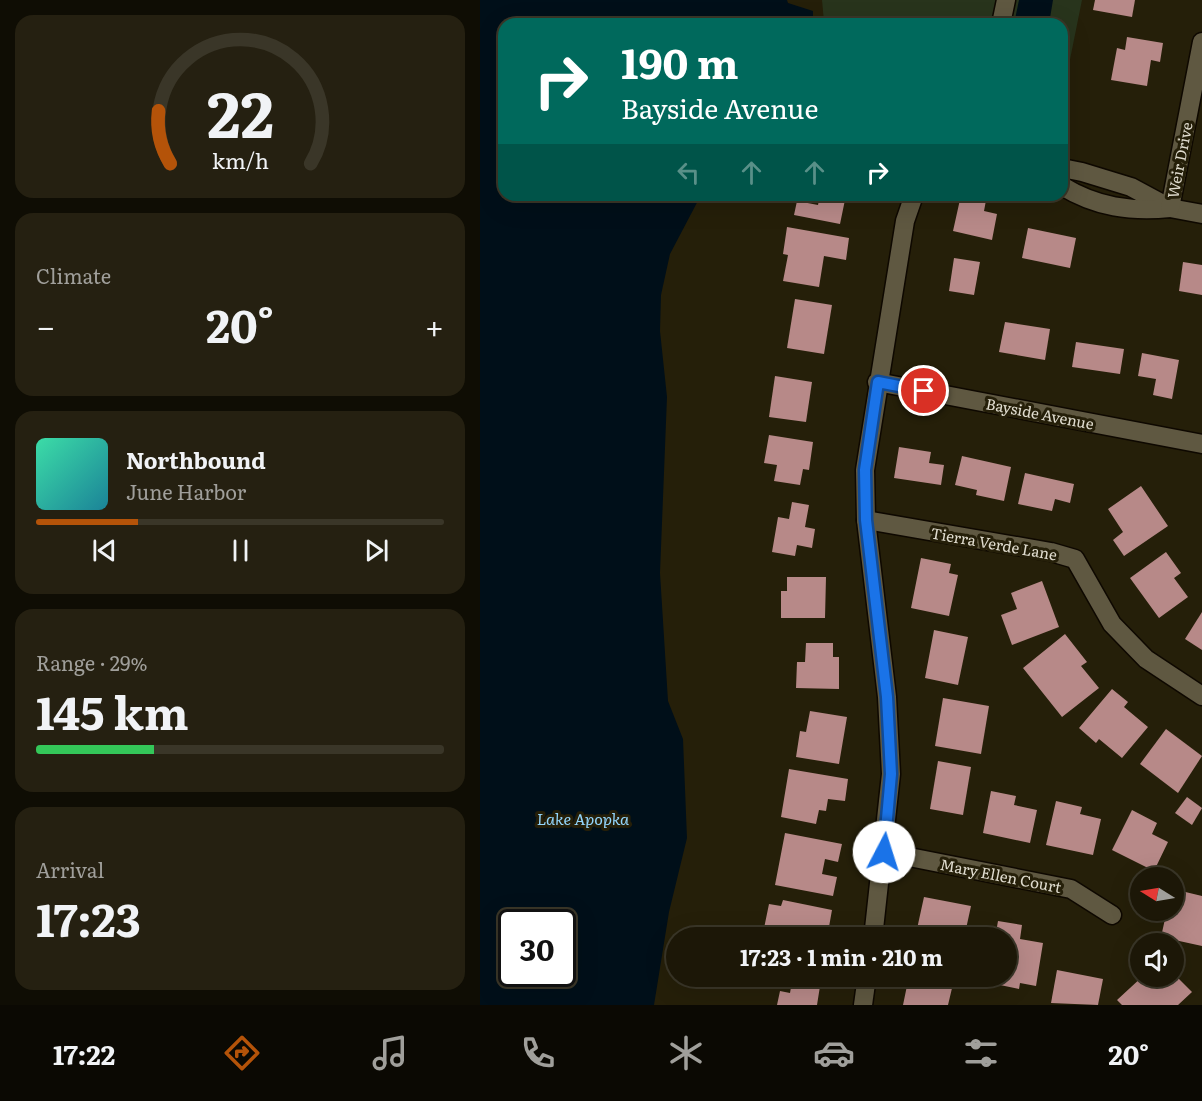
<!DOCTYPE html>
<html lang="en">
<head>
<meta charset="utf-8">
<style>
  :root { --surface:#1c1707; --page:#252011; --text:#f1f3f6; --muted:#a09f9b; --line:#3a3628; --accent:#b45309 }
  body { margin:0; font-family:Literata,serif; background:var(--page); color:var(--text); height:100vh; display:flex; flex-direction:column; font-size:22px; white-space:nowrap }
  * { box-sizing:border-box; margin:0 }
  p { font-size:20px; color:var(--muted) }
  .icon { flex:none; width:33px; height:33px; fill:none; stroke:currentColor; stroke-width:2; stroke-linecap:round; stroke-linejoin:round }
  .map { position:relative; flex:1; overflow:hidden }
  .panel { display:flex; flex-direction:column; gap:15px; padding:15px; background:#0f0d04; width:480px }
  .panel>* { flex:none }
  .guide { position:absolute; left:18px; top:18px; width:570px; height:183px; border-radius:18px; box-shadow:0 6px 24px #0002,0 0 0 2px var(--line); background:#00695c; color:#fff; overflow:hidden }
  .needle { width:39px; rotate:281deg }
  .tools { position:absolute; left:650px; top:867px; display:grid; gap:12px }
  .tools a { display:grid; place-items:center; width:54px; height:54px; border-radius:50%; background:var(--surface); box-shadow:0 6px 24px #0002,0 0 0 2px var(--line); font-size:30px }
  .speed { position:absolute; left:18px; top:909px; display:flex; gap:12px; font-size:30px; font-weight:700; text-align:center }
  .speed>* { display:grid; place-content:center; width:78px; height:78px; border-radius:50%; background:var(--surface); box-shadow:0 6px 24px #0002,0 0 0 2px var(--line); line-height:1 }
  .speed .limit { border:3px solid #111; border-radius:9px; background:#fff; color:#111 }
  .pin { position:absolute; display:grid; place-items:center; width:51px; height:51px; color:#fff; margin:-26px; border:3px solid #fff; border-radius:50%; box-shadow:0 2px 6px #0007 }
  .me { position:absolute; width:66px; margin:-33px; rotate:5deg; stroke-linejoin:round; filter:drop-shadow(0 0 4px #0008) }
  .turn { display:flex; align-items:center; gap:21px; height:126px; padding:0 24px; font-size:27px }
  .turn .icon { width:78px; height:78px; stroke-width:2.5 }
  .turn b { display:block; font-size:42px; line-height:51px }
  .lanes { display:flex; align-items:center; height:57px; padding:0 24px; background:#0003; justify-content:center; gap:30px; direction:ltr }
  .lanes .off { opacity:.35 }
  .big { font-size:45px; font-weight:700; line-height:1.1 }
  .panel .widget { flex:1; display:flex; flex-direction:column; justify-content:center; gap:9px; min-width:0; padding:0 21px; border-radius:18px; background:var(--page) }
  .panel .dial { align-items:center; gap:0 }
  .dial svg { height:156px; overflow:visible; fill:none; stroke:var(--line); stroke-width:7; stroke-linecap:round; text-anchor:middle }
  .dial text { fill:var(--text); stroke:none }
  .song { display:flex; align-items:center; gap:18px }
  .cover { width:72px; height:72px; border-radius:9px; background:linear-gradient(135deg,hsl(160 70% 55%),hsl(190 70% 35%)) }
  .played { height:6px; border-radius:3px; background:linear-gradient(90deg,var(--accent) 25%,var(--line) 25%) }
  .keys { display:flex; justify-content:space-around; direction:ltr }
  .heat { display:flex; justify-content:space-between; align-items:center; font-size:33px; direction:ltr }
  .charge { height:9px; border-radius:4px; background:linear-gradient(90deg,#34c759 29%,var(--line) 0) }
  .trip { position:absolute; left:186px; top:927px; width:351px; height:60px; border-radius:30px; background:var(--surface); box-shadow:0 6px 24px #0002,0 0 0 2px var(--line); font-weight:700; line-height:60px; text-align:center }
  .tabs { display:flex; height:96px; justify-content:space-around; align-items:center; background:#0b0903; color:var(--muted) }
  .tabs .icon { width:42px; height:42px }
  .tabs .active { color:var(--accent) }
  .tabs b { font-size:27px; color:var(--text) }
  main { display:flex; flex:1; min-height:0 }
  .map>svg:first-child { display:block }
  .green { fill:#28341c }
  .water { fill:#000f19; fill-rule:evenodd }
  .building { fill:#b78988 }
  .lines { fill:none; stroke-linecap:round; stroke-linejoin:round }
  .minor-casing { stroke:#0e0800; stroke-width:21 }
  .minor { stroke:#5f5841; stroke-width:18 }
  .route-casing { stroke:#114b97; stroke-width:15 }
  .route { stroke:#1a73e8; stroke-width:10 }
  .labels { text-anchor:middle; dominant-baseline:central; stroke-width:6; stroke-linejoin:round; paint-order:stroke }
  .street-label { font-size:15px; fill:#e0dccf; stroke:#251f09 }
  .water-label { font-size:16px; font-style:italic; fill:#93d6fd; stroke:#251f09 }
</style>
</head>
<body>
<main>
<section class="panel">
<div class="widget dial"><svg viewBox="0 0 100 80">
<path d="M14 69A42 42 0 1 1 86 69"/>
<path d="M14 69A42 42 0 0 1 8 42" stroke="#b45309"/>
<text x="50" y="56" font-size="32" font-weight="700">22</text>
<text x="50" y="72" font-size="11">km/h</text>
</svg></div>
<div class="widget"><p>Climate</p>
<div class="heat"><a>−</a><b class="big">20°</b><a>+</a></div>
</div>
<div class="widget">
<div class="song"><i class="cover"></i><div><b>Northbound</b><p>June Harbor</p></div></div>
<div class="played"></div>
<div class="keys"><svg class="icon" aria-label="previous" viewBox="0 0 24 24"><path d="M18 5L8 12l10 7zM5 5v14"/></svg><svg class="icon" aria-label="pause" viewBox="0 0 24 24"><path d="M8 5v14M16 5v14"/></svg><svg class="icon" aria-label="next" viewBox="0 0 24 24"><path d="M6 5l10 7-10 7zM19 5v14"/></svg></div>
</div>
<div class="widget"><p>Range · 29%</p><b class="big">145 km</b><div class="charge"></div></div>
<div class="widget"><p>Arrival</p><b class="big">17:23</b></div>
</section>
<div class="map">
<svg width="722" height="1005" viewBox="0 0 722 1005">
  <rect width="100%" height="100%" fill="#251f09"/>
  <!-- green -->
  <path class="green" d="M342 0H602L582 99V24H348L344 22Z"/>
  <!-- water -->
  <g class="water">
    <path d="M0 0H307L308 3 333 11V24H24V195H221L190 254 181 295 180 331 187 397 180 573 188 701 203 739 207 838 189 912 174 1005H0ZM32 922H82V974H32Z"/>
    <path d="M539 0H573L569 24H534Z"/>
  </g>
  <!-- building -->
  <g class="building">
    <path d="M615 0H655L652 17 613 10Z"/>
    <path d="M647 37 683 43 680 62 671 60 667 86 631 80 637 48 645 50Z"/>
    <path d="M340 195H366L360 224 314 215 317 201 338 205Z"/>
    <path d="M481 195H507L504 211 517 214 512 240 473 231Z"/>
    <path d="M307 227 369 238 366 260 344 256 339 287 303 281 308 255 303 254Z"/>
    <path d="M548 228 596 238 590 268 542 258Z"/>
    <path d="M474 258 500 262 494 295 469 291Z"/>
    <path d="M703 262 722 265V295L699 291Z"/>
    <path d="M315 299 352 305 344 354 307 348Z"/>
    <path d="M525 322 570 329 565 360 519 352Z"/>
    <path d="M596 342 644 349 640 374 592 367Z"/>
    <path d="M662 353 699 360 692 399 673 395 676 379 658 376Z"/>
    <path d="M295 376 332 382 326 422 289 417Z"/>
    <path d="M289 435 333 442 329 470 323 469 320 485 294 481 297 465 284 463Z"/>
    <path d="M419 447 451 452 449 463 464 465 461 485 414 478Z"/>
    <path d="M482 456 531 467 524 501 496 495 497 490 475 485Z"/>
    <path d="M545 473 594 484 590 503 575 499 572 511 538 504Z"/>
    <path d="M661 486 688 526 644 556 633 540 643 532 628 509Z"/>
    <path d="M312 502 329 505 325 527 335 529 332 548 317 545 315 556 292 552 298 517 309 519Z"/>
    <path d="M686 552 701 573 694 578 708 597 679 618 650 578Z"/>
    <path d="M441 558 471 564 469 573 478 575 469 616 431 608Z"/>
    <path d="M307 577H346L345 618H301V591H307Z"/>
    <path d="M562 581 579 627 532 645 521 615 537 609 531 593Z"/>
    <path d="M722 612V650L705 639Z"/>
    <path d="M454 630 488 637 478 685 445 678Z"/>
    <path d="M585 634 607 662 601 666 619 688 582 717 543 668Z"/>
    <path d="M326 643H353V657H359V689L316 688 317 662H325Z"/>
    <path d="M632 689 648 702 644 707 668 727 642 758 619 739 616 743 599 728Z"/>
    <path d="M463 698 509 706 501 754 455 746Z"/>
    <path d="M330 711 367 717 359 764 316 757 320 731 326 732Z"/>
    <path d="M686 729 722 756 698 793 660 764Z"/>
    <path d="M458 761 491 767 483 815 450 809Z"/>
    <path d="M309 769 368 779 365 801 348 799 346 811 339 810 336 824 301 817Z"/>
    <path d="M511 791 536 796 534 805 557 810 550 843 503 833Z"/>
    <path d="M707 797 722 808 712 825 695 813Z"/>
    <path d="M576 801 602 807 600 814 621 819 613 855 566 845Z"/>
    <path d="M652 810 677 823 672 834 688 842 674 871 632 850Z"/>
    <path d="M305 833 362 844 358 862 345 859 342 874 357 877 353 896 295 885Z"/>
    <path d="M693 889 722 896V946L681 937 687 910H693Z"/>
    <path d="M444 897 491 906 484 938H435Z"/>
    <path d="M303 900 352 910 347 938H282L289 904 301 906Z"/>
    <path d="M518 921 542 925 540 939 563 943 556 986 540 983 539 989 520 985 521 979 513 978 526 976V938H515Z"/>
    <path d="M577 970 623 979 618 1005 571 1003Z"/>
    <path d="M693 973 712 992 698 1005H642L637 1000 663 976H693Z"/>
    <path d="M313 976 341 980 337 1005H297L300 991 310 993Z"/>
    <path d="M429 976H462L461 982 473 984 468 1005H423Z"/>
  </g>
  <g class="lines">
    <!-- minor casing -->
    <g class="minor-casing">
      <g id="minor">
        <path d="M521 24 526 0"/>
        <path d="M582 168 602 172 651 187 690 208 722 214"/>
        <path d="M582 186C616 207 651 212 690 208"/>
        <path d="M690 208 722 42"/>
        <path d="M397 382 722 444"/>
        <path d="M386 520 571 552 595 559 632 624 666 659 722 696"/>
        <path d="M404 852 591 889 632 915"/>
        <path d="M393 938 411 774 407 697 386 520 385 470 425 221 434 195"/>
        <path d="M383 1005 387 976"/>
      </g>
    </g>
    <!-- minor -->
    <use href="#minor" class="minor"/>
  </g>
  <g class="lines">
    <!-- route casing -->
    <g class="route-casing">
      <path id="route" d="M404 852 411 774 407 697 386 520 385 470 398 382 444 391"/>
    </g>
    <!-- route -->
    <use href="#route" class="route"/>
  </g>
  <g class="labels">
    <!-- street labels -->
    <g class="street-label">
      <text transform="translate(699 160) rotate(-79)">Weir Drive</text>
      <text transform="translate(560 413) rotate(11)">Bayside Avenue</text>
      <text transform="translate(514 543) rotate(10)">Tierra Verde Lane</text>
      <text transform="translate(521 875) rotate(11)">Mary Ellen Court</text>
    </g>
    <!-- water labels -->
    <g class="water-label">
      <text x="103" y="818">Lake Apopka</text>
    </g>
  </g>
</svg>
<div class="tools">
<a><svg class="needle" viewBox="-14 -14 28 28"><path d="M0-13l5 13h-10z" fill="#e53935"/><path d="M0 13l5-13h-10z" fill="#a09f9b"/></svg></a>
<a><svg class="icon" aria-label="sound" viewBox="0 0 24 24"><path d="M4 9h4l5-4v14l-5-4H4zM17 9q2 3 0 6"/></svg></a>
</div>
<div class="speed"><div class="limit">30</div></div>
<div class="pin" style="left:444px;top:391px;background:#d93025"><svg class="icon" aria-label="arrive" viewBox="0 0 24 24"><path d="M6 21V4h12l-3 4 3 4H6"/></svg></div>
<svg class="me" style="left:404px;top:852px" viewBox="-20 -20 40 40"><circle r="19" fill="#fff"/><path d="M0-13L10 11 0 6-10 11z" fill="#1a73e8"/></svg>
<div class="trip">17:23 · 1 min · 210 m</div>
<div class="guide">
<div class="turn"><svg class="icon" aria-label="right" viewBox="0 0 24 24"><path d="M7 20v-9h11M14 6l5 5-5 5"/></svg><div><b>190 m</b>Bayside Avenue</div></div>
<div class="lanes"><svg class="icon off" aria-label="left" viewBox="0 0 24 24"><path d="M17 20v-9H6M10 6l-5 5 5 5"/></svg><svg class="icon off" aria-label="ahead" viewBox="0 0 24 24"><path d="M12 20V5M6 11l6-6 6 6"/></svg><svg class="icon off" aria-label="ahead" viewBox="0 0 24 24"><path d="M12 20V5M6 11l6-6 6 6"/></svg><svg class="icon" aria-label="right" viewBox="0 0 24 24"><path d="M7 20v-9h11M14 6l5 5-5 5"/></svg></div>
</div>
</div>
</main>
<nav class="tabs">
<b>17:22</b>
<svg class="icon active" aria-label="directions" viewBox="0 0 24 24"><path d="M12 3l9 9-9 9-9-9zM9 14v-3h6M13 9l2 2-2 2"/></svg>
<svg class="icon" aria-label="music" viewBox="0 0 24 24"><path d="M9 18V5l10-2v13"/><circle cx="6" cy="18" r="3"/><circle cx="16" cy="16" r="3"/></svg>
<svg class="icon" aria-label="phone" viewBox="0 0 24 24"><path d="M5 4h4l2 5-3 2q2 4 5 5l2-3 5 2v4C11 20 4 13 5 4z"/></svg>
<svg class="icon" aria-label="climate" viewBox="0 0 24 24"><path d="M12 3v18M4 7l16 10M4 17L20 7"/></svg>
<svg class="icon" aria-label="car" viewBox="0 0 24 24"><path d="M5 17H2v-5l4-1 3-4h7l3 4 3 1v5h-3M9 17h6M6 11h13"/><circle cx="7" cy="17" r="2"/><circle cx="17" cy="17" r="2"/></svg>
<svg class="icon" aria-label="filters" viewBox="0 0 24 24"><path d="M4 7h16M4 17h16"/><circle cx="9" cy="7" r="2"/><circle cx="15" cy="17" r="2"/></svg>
<b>20°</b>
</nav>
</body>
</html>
